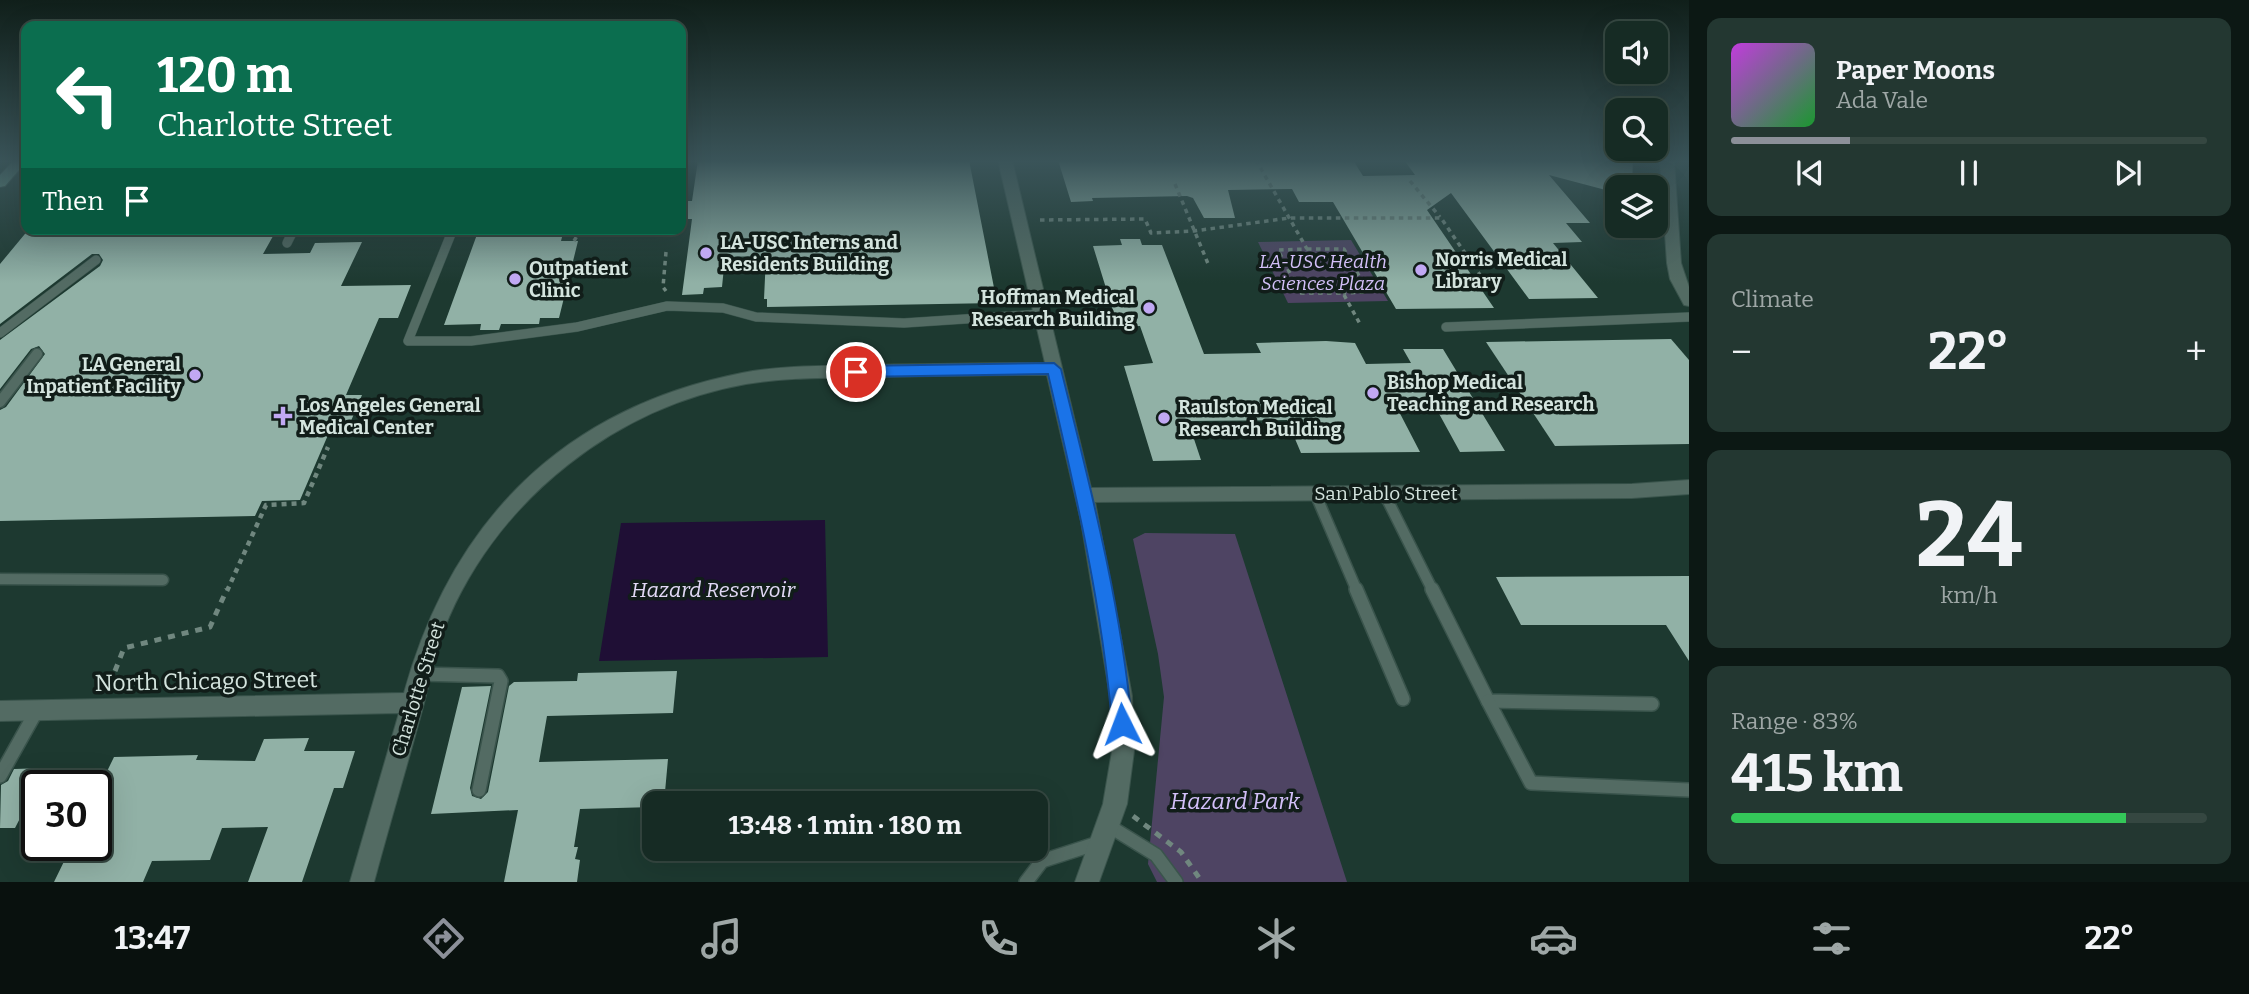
<!DOCTYPE html>
<html lang="en">
<head>
<meta charset="utf-8">
<style>
  :root { --surface:#162b24; --page:#233731; --text:#f1f3f6; --muted:#9ea7a6; --line:#354741; --accent:#8c9099 }
  body { margin:0; font-family:Bitter,serif; background:var(--page); color:var(--text); height:100vh; display:flex; flex-direction:column; font-size:26px; white-space:nowrap }
  * { box-sizing:border-box; margin:0 }
  p { font-size:23px; color:var(--muted) }
  .icon { flex:none; width:38px; height:38px; fill:none; stroke:currentColor; stroke-width:2; stroke-linecap:round; stroke-linejoin:round }
  .map { position:relative; flex:1; overflow:hidden }
  .sheet { display:flex; flex-direction:column; gap:18px; padding:18px; background:#0c1814; width:560px }
  .sheet>* { flex:none }
  .guide { position:absolute; left:21px; top:21px; width:665px; height:214px; border-radius:14px; box-shadow:0 7px 28px #0002,0 0 0 2px var(--line); background:#0b6e4f; color:#fff; overflow:hidden }
  .fabs { position:absolute; left:1605px; top:21px; display:grid; gap:14px }
  .fabs a { display:grid; place-items:center; width:63px; height:63px; border-radius:14px; background:var(--surface); box-shadow:0 7px 28px #0002,0 0 0 2px var(--line); font-size:35px }
  .speed { position:absolute; left:21px; top:770px; display:flex; gap:14px; font-size:35px; font-weight:700; text-align:center }
  .speed>* { display:grid; place-content:center; width:91px; height:91px; border-radius:50%; background:var(--surface); box-shadow:0 7px 28px #0002,0 0 0 2px var(--line); line-height:1 }
  .speed .limit { border:4px solid #111; border-radius:10px; background:#fff; color:#111 }
  .pin { position:absolute; display:grid; place-items:center; width:60px; height:60px; color:#fff; margin:-30px; border:4px solid #fff; border-radius:50%; box-shadow:0 2px 7px #0007 }
  .me { position:absolute; width:77px; margin:-38px; rotate:357deg; stroke-linejoin:round; filter:drop-shadow(0 0 5px #0008) }
  .turn { display:flex; align-items:center; gap:24px; height:147px; padding:0 21px; font-size:32px }
  .turn .icon { width:91px; height:91px; stroke-width:2.5 }
  .turn b { display:block; font-size:49px; line-height:60px }
  .then { display:flex; align-items:center; height:66px; padding:0 21px; background:#0003; gap:14px; font-size:26px }
  .big { font-size:52px; font-weight:700; line-height:1.1 }
  .sheet .tile { flex:1; display:flex; flex-direction:column; justify-content:center; gap:10px; min-width:0; padding:0 24px; border-radius:14px; background:var(--page) }
  .sheet .dial { align-items:center; gap:0 }
  .dial b { font-size:91px; line-height:1 }
  .song { display:flex; align-items:center; gap:21px }
  .cover { width:84px; height:84px; border-radius:10px; background:linear-gradient(135deg,hsl(290 70% 55%),hsl(130 70% 35%)) }
  .played { height:7px; border-radius:4px; background:linear-gradient(90deg,var(--accent) 25%,var(--line) 25%) }
  .keys { display:flex; justify-content:space-around; direction:ltr }
  .heat { display:flex; justify-content:space-between; align-items:center; font-size:38px; direction:ltr }
  .charge { height:10px; border-radius:5px; background:linear-gradient(90deg,#34c759 83%,var(--line) 0) }
  .trip { position:absolute; left:642px; top:791px; width:406px; height:70px; border-radius:14px; background:var(--surface); box-shadow:0 7px 28px #0002,0 0 0 2px var(--line); font-weight:700; line-height:70px; text-align:center }
  .menu { display:flex; height:112px; justify-content:space-around; align-items:center; background:#09110e; color:var(--muted) }
  .menu .icon { width:49px; height:49px }
  .menu .active { color:var(--accent) }
  .menu b { font-size:32px; color:var(--text) }
  main { display:flex; flex:1; min-height:0 }
  .map>svg:first-child { display:block }
  .green { fill:#4e4463 }
  .water { fill:#1f0f35 }
  .building { fill:#91b1a6 }
  .lines { fill:none; stroke-linecap:round; stroke-linejoin:round }
  .service-far2-casing { stroke:#3a544c; stroke-width:10 }
  .service-far1-casing { stroke:#3a544c; stroke-width:13 }
  .service-casing { stroke:#3a544c; stroke-width:16 }
  .minor-casing { stroke:#3a544c; stroke-width:2 }
  .tertiary-casing { stroke:#3a544c; stroke-width:2 }
  .primary-casing { stroke:#3a544c; stroke-width:2 }
  .path-far2 { stroke:#70877f; stroke-width:3.5; stroke-dasharray:4.5 4.5; stroke-linecap:butt }
  .path-far1 { stroke:#70877f; stroke-width:4.5; stroke-dasharray:5 5; stroke-linecap:butt }
  .path { stroke:#70877f; stroke-width:5; stroke-dasharray:7 7; stroke-linecap:butt }
  .service-far2 { stroke:#536b63; stroke-width:9 }
  .service-far1 { stroke:#536b63; stroke-width:10 }
  .service { stroke:#536b63; stroke-width:13 }
  .minor { fill:#536b63; fill-rule:evenodd }
  .tertiary { fill:#536b63; fill-rule:evenodd }
  .primary { fill:#70a392; fill-rule:evenodd }
  .route { fill:#1a73e8; stroke:#114b97; stroke-width:2 }
  .poi-dot { fill:#c1a8f3; stroke:#111d19; stroke-width:2.5 }
  .labels { text-anchor:middle; dominant-baseline:central; stroke-width:7; stroke-linejoin:round; paint-order:stroke }
  .poi-label { font-size:19px; font-weight:bold; fill:#d4e4de; stroke:#111d19; text-anchor:start }
  .park-label { font-size:19px; font-style:italic; fill:#d3c0f9; stroke:#111d19 }
  .street-label { font-size:19px; fill:#d4e4de; stroke:#111d19 }
  .water-label { font-size:21px; font-style:italic; fill:#e2d9f6; stroke:#111d19 }
  .near-street-label { font-size:23px; fill:#d4e4de; stroke:#111d19 }
  .near-park-label { font-size:23px; font-style:italic; fill:#d3c0f9; stroke:#111d19 }
</style>
</head>
<body>
<main>
<div class="map">
<svg width="1689" height="882" viewBox="0 0 1689 882">
  <rect width="100%" height="100%" fill="#1d3930"/>
  <!-- green -->
  <g class="green">
    <path d="M1351 240 1388 301 1288 303 1258 242Z"/>
    <path d="M1145 533 1235 534 1347 882H1157L1148 864 1164 697 1158 654 1133 539Z"/>
  </g>
  <!-- water -->
  <path class="water" d="M825 520 828 657 599 661 621 523Z"/>
  <!-- building -->
  <g class="building">
    <path d="M698 160H969L997 303 767 307V299H764L766 256 725 257 722 287 704 288 703 294 682 295 692 219H681V201H692Z"/>
    <path d="M1058 160H1353L1363 176 1415 175 1404 160H1633L1632 187H1617V193L1549 175 1590 223H1566L1582 242 1553 243 1598 298 1529 299 1451 193 1427 210 1494 308 1396 309 1333 202H1299L1292 189 1228 190 1235 218H1204L1193 198 1187 196 1092 198 1093 201 1071 202Z"/>
    <path d="M29 229 54 234 80 229H277L263 254 310 253 315 243 362 242 341 286 411 285 398 318H379L346 395H362L345 435H328L300 500 262 501 255 516 0 521V410L6 407 45 354 39 346 31 349 0 389V340L100 266 103 260 99 254H92L0 324V264Z"/>
    <path d="M479 229H564L561 241H578L559 318H540L539 324H501L499 330H480L481 324 444 325Z"/>
    <path d="M1120 239H1140L1142 245H1162L1204 354 1261 353 1256 343 1326 341 1355 343 1366 364 1411 363 1403 349H1443L1505 451 1460 452 1431 399 1393 400 1420 452 1301 453 1287 420 1188 421 1201 460 1153 461 1124 366 1153 363 1140 326 1118 327 1093 246 1122 245Z"/>
    <path d="M1671 339 1689 360V444L1555 446 1486 342Z"/>
    <path d="M1689 576V661L1666 625H1521L1496 577Z"/>
    <path d="M677 671 673 713 547 716 539 762 668 759 664 803H654V807L580 809 574 847H578L575 859 580 860 577 882H504L518 810 431 814 462 687 491 686 470 788 472 796 481 799 488 792 509 686 514 682 577 681 578 673Z"/>
    <path d="M309 738 304 751H355L343 788H334L302 882H248L268 827 222 828 210 860 152 861 143 882H54L72 845H96V794L114 757 198 755 196 760 255 761 264 739Z"/>
    <path d="M46 768 15 828H0L1 785 8 781 14 769Z"/>
  </g>
  <g class="lines">
    <!-- service-far2 casing -->
    <g class="service-far2-casing">
      <g id="service-far2">
        <path d="M453 229 408 341H471L577 327 667 306 723 308 756 317 904 323 1041 314"/>
        <path d="M287 243 294 229"/>
        <path d="M1446 327 1689 317"/>
        <path d="M0 333 96 260"/>
      </g>
    </g>
    <!-- service-far1 casing -->
    <g class="service-far1-casing">
      <g id="service-far1">
        <path d="M0 402 37 354"/>
        <path d="M1315 493 1357 591"/>
        <path d="M1384 493 1433 591"/>
        <path d="M0 579 163 580"/>
      </g>
    </g>
    <!-- service casing -->
    <g class="service-casing">
      <g id="service">
        <path d="M1356 589 1403 699"/>
        <path d="M1432 589 1488 701 1652 704"/>
        <path d="M419 674 498 676 501 681 479 790"/>
        <path d="M1488 701 1531 783 1689 790"/>
        <path d="M0 776 37 710"/>
        <path d="M1109 826 1156 855 1176 882"/>
        <path d="M1026 882 1042 861 1101 842"/>
      </g>
    </g>
    <!-- minor casing -->
    <g class="minor-casing">
      <path id="minor" d="M998 160H1012L1091 488 1632 484 1689 480V494L1632 498 1095 502 1132 696 1134 751 1127 804 1099 882H1075L1103 804 1112 751 1110 696 1081 521 1047 375C989 375 931 376 872 377 830 378 787 377 746 384 616 407 502 497 449 617 437 645 431 675 424 703 408 763 390 822 374 882H350L399 713 0 721V701L404 693C452 520 564 408 742 373 784 365 827 366 869 365 928 364 986 363 1045 363Z"/>
    </g>
    <!-- tertiary casing -->
    <g class="tertiary-casing">
      <path id="tertiary" d="M1660 160H1674L1681 263 1689 287V306L1684 305 1670 279 1667 263Z"/>
    </g>
    <!-- primary casing -->
    <g class="primary-casing">
      <path id="primary" d="M14 160H26V162L5 186 0 187V175Z"/>
    </g>
    <!-- path-far2 -->
    <g class="path-far2">
      <path d="M1256 160 1307 249 1278 250 1300 293H1343L1360 324"/>
      <path d="M1410 181 1440 217"/>
      <path d="M1175 184 1209 266"/>
      <path d="M1040 220 1145 219 1151 233 1194 231 1289 218H1441L1493 294"/>
      <path d="M574 241 581 229"/>
      <path d="M1307 249H1344L1368 292 1343 293"/>
      <path d="M666 252 663 287 666 291"/>
    </g>
    <!-- path-far1 -->
    <path class="path-far1" d="M227 591 266 505 304 503 328 447"/>
    <!-- path -->
    <g class="path">
      <path d="M115 671 124 648 210 627 227 589"/>
      <path d="M1133 816 1181 852 1202 882"/>
    </g>
    <!-- service-far2 -->
    <use href="#service-far2" class="service-far2"/>
    <!-- service-far1 -->
    <use href="#service-far1" class="service-far1"/>
    <!-- service -->
    <use href="#service" class="service"/>
    <!-- minor -->
    <use href="#minor" class="minor"/>
    <!-- tertiary -->
    <use href="#tertiary" class="tertiary"/>
    <!-- primary -->
    <use href="#primary" class="primary"/>
  </g>
  <!-- sky -->
  <linearGradient id="sky" x2="0" y2="1"><stop stop-color="#101f1a"/><stop offset="0.57" stop-color="#3a5459"/><stop offset="1" stop-color="#3a5459" stop-opacity="0"/></linearGradient>
  <rect width="1689" height="283" fill="url(#sky)"/>
  <!-- route -->
  <path class="route" d="M1054 363 1061 369C1090 486 1121 603 1132 724L1129 731 1122 733 1115 731 1112 724C1102 605 1075 490 1048 374L856 377 849 372 856 366Z"/>
  <!-- markers -->
  <g class="poi-dot">
    <circle cx="706" cy="253" r="7"/>
    <circle cx="1421" cy="270" r="7"/>
    <circle cx="515" cy="279" r="7"/>
    <circle cx="1149" cy="308" r="7"/>
    <circle cx="195" cy="375" r="7"/>
    <circle cx="1373" cy="393" r="7"/>
    <path d="M279.5 405.5h7v7h7v7h-7v7h-7v-7h-7v-7h7z"/>
    <circle cx="1164" cy="418" r="7"/>
  </g>
  <g class="labels">
    <!-- poi labels -->
    <g class="poi-label">
      <text x="720" y="242">LA-USC Interns and<tspan x="720" dy="22">Residents Building</tspan></text>
      <text x="1435" y="259">Norris Medical<tspan x="1435" dy="22">Library</tspan></text>
      <text x="529" y="268">Outpatient<tspan x="529" dy="22">Clinic</tspan></text>
      <text x="1135" y="297" text-anchor="end">Hoffman Medical<tspan x="1135" dy="22">Research Building</tspan></text>
      <text x="181" y="364" text-anchor="end">LA General<tspan x="181" dy="22">Inpatient Facility</tspan></text>
      <text x="1387" y="382">Bishop Medical<tspan x="1387" dy="22">Teaching and Research</tspan></text>
      <text x="299" y="405">Los Angeles General<tspan x="299" dy="22">Medical Center</tspan></text>
      <text x="1178" y="407">Raulston Medical<tspan x="1178" dy="22">Research Building</tspan></text>
    </g>
    <!-- park labels -->
    <g class="park-label">
      <text x="1323" y="261">LA-USC Health<tspan x="1323" dy="22">Sciences Plaza</tspan></text>
    </g>
    <!-- street labels -->
    <g class="street-label">
      <text x="1386" y="493">San Pablo Street</text>
      <text transform="translate(418 689) rotate(-73)">Charlotte Street</text>
    </g>
    <!-- water labels -->
    <g class="water-label">
      <text x="713" y="590">Hazard Reservoir</text>
    </g>
    <!-- near-street labels -->
    <g class="near-street-label">
      <text transform="translate(206 681) rotate(-1)">North Chicago Street</text>
    </g>
    <!-- near-park labels -->
    <g class="near-park-label">
      <text x="1235" y="801">Hazard Park</text>
    </g>
  </g>
</svg>
<div class="fabs">
<a><svg class="icon" aria-label="sound" viewBox="0 0 24 24"><path d="M4 9h4l5-4v14l-5-4H4zM17 9q2 3 0 6"/></svg></a>
<a><svg class="icon" aria-label="search" viewBox="0 0 24 24"><circle cx="10" cy="10" r="6"/><path d="M15 15l6 6"/></svg></a>
<a><svg class="icon" aria-label="layers" viewBox="0 0 24 24"><path d="M12 4l9 5-9 5-9-5zM3 14l9 5 9-5"/></svg></a>
</div>
<div class="speed"><div class="limit">30</div></div>
<div class="pin" style="left:856px;top:372px;background:#d93025"><svg class="icon" aria-label="arrive" viewBox="0 0 24 24"><path d="M6 21V4h12l-3 4 3 4H6"/></svg></div>
<svg class="me" style="left:1122px;top:724px" viewBox="-20 -20 40 40"><path d="M0-17L14 15 0 8-14 15z" fill="#1a73e8" stroke="#fff" stroke-width="4"/></svg>
<div class="trip">13:48 · 1 min · 180 m</div>
<div class="guide">
<div class="turn"><svg class="icon" aria-label="left" viewBox="0 0 24 24"><path d="M17 20v-9H6M10 6l-5 5 5 5"/></svg><div><b>120 m</b>Charlotte Street</div></div>
<div class="then">Then<svg class="icon" aria-label="arrive" viewBox="0 0 24 24"><path d="M6 21V4h12l-3 4 3 4H6"/></svg></div>
</div>
</div>
<section class="sheet">
<div class="tile">
<div class="song"><i class="cover"></i><div><b>Paper Moons</b><p>Ada Vale</p></div></div>
<div class="played"></div>
<div class="keys"><svg class="icon" aria-label="previous" viewBox="0 0 24 24"><path d="M18 5L8 12l10 7zM5 5v14"/></svg><svg class="icon" aria-label="pause" viewBox="0 0 24 24"><path d="M8 5v14M16 5v14"/></svg><svg class="icon" aria-label="next" viewBox="0 0 24 24"><path d="M6 5l10 7-10 7zM19 5v14"/></svg></div>
</div>
<div class="tile"><p>Climate</p>
<div class="heat"><a>−</a><b class="big">22°</b><a>+</a></div>
</div>
<div class="tile dial"><b>24</b><p>km/h</p></div>
<div class="tile"><p>Range · 83%</p><b class="big">415 km</b><div class="charge"></div></div>
</section>
</main>
<nav class="menu">
<b>13:47</b>
<svg class="icon active" aria-label="directions" viewBox="0 0 24 24"><path d="M12 3l9 9-9 9-9-9zM9 14v-3h6M13 9l2 2-2 2"/></svg>
<svg class="icon" aria-label="music" viewBox="0 0 24 24"><path d="M9 18V5l10-2v13"/><circle cx="6" cy="18" r="3"/><circle cx="16" cy="16" r="3"/></svg>
<svg class="icon" aria-label="phone" viewBox="0 0 24 24"><path d="M5 4h4l2 5-3 2q2 4 5 5l2-3 5 2v4C11 20 4 13 5 4z"/></svg>
<svg class="icon" aria-label="climate" viewBox="0 0 24 24"><path d="M12 3v18M4 7l16 10M4 17L20 7"/></svg>
<svg class="icon" aria-label="car" viewBox="0 0 24 24"><path d="M5 17H2v-5l4-1 3-4h7l3 4 3 1v5h-3M9 17h6M6 11h13"/><circle cx="7" cy="17" r="2"/><circle cx="17" cy="17" r="2"/></svg>
<svg class="icon" aria-label="filters" viewBox="0 0 24 24"><path d="M4 7h16M4 17h16"/><circle cx="9" cy="7" r="2"/><circle cx="15" cy="17" r="2"/></svg>
<b>22°</b>
</nav>
</body>
</html>
